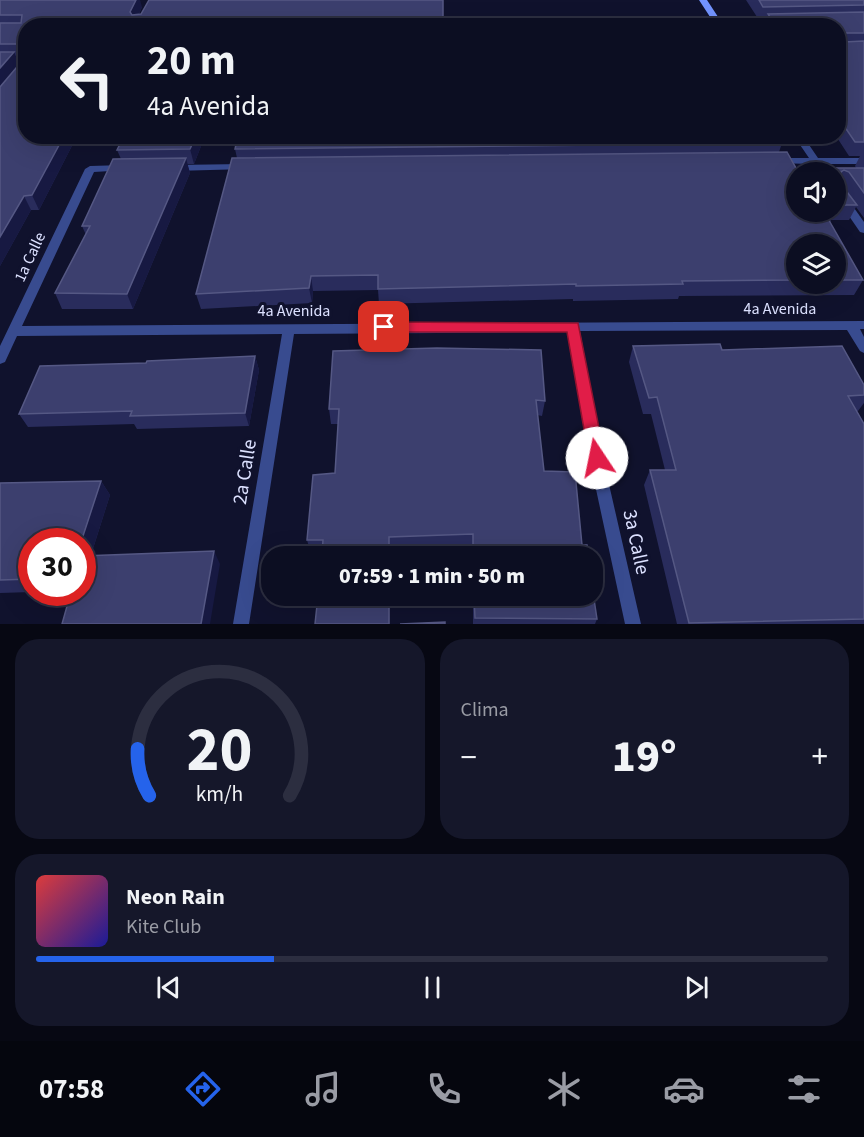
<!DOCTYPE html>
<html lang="es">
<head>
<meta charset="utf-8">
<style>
  :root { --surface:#0c0e22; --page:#15172a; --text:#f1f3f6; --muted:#9a9ca5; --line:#2c2e40; --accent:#2563eb }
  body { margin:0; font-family:"Source Sans 3",sans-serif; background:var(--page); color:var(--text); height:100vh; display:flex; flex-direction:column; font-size:22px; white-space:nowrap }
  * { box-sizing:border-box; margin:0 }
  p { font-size:20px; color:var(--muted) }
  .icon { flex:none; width:33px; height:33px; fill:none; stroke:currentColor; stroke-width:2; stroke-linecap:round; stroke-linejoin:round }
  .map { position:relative; height:624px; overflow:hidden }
  .side { display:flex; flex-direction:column; gap:15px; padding:15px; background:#070813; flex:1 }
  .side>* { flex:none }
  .guide { position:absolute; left:18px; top:18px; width:828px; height:126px; border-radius:24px; box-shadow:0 6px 24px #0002,0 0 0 2px var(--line); background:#0c0e22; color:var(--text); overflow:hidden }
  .controls { position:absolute; left:786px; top:162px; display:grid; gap:12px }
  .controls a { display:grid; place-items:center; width:60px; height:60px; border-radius:50%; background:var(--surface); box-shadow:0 6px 24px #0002,0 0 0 2px var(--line); font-size:30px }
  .speed { position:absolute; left:18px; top:528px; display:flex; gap:12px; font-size:30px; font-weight:700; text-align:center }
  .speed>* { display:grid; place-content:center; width:78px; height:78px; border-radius:50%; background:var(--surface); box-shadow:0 6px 24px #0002,0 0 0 2px var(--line); line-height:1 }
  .speed .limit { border:9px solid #d22; background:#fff; color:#111 }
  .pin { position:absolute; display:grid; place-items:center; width:51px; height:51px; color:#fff; margin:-26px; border-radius:12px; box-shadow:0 3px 9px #0006 }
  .me { position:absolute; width:66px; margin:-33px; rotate:349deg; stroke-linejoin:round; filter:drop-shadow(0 0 4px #0008) }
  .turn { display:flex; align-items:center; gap:21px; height:126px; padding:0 30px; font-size:27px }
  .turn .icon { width:78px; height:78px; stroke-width:2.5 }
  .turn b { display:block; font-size:42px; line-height:51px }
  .big { font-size:45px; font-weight:800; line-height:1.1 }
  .side .widget { flex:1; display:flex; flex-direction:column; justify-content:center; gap:9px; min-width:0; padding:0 21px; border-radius:24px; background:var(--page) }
  .side .dial { align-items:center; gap:0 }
  .dial svg { height:156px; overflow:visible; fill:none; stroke:var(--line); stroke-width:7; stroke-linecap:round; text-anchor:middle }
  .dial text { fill:var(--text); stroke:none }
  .song { display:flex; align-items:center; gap:18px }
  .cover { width:72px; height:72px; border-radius:9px; background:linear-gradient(135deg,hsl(0 70% 55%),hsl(240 70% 35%)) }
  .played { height:6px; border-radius:3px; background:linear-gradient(90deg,var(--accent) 30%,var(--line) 30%) }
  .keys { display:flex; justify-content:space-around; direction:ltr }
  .heat { display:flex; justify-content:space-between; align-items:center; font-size:33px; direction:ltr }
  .side .tiles { flex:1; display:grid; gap:15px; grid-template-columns:1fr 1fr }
  .widget:last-child { grid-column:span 2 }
  .trip { position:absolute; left:261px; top:546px; width:342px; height:60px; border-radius:24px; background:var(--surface); box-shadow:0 6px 24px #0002,0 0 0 2px var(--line); font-weight:800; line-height:60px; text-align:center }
  .dock { display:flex; height:96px; justify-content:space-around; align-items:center; background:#05060e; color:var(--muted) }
  .dock .icon { width:42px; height:42px }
  .dock .on { color:var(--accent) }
  .dock b { font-size:27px; color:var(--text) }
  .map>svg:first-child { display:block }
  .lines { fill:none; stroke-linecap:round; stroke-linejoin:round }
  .street { fill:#384b8f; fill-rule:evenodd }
  .secondary { fill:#7394ff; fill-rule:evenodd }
  .wall { fill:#292c5c; fill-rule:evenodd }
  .shaded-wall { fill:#171942 }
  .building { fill:#3c3f6e; stroke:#555884; stroke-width:1.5 }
  .route { fill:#e11d48; stroke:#92132f; stroke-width:1.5 }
  .labels { text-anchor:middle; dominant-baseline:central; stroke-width:6; stroke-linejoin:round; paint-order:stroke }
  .street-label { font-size:16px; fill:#dce1ff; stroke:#10122d }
  .near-street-label { font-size:20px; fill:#dce1ff; stroke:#10122d }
</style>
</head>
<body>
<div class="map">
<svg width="864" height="624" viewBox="0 0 864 624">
  <rect width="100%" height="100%" fill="#10122d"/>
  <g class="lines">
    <!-- street -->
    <g class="street">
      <path d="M794 136H803L818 158H864V164H822L828 172H818L813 164 774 163 772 161 777 158H809Z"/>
      <path d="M244 164 249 167 247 169 174 171 169 168 174 165Z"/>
      <path d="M124 165 129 168 127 170 94 172 22 326 864 321V329H860L864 337V353L860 351 847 330 580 331 608 480 641 624H625L594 480 568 332 294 334 249 624H233L282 334 17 336 5 362 0 364V346L85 169 90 166Z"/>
      <path d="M836 187 840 188 864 222V233L860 232 836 197Z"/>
    </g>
    <!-- secondary -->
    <g class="secondary">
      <path d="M699 0H707L722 23 782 21 786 23 773 26H681L714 23Z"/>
      <rect x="0" y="59" width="26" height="4"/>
    </g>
  </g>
  <!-- wall -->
  <g class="wall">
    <path d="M0 0 142 7 139 14 443 0 26 26V136H77L39 210H31L0 266ZM17 57H22V61L19 64Z"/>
    <path d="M746 0H864V218L856 207 849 220H831L830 222 863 280 854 295 679 296 678 299 573 301V299L379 304 378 290 313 291 312 303 201 309 196 294 237 158 235 149 782 143 779 152 796 168H856L855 166 860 156H849L836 136H838V26H764L766 20H759ZM836 172V212H796ZM796 244H836V284H796Z"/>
    <path d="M205 136 194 164H187L190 173 133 309H62L55 293 86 235 82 226 121 159 117 150Z"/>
    <path d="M633 346 722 350 864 395V403L858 411H857L864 424V624H677L644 485 650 470H665L651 414H643L629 362Z"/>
    <path d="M333 351 545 401 542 416 537 415 544 471 589 556H472V548L391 551V556H322V553L311 554 307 540 335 473 338 424H331L329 409Z"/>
    <path d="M255 356 259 370 249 426 137 429 134 424 28 427 19 414 146 363Z"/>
    <path d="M101 481 110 495 91 555 220 564 82 592V542H32V592L0 593V483Z"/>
    <path d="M473 596H592L597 619 595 624H473Z"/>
  </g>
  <!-- shaded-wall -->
  <g class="shaded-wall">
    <path d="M136 0H140L142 7 134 25 130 12Z"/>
    <path d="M14 52 20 65 0 89V68Z"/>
    <path d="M64 136H77L39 210 32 195Z"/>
    <path d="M196 136H205L194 164 190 149Z"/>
    <path d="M186 158 190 173 133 309 127 294Z"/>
    <path d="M24 196 31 210 0 266V237Z"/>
    <path d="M311 276 313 291 312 303 309 288Z"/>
    <path d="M255 356 259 370 249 426 245 413Z"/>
    <path d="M101 481 110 495 82 583V542H81Z"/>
    <path d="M214 551 220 564 210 624H201Z"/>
    <rect x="389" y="596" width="1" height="28"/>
  </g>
  <!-- building -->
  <g class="building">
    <path d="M0 0H136L130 12 132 15 141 14 149 0H443V26H26V136H64L32 195 24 196 0 237V87L22 61V44H0V23H21L22 15H0Z"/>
    <path d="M759 0H864V5L763 7Z"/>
    <path d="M864 12V33H843L841 36 844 42 864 41V142H855L838 117V26H776L768 14Z"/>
    <path d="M0 52H14L0 68Z"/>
    <path d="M124 136H196L190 149 117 150Z"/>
    <path d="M238 136H779L782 143 235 149Z"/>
    <path d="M787 152 796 168H864V193L849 172 844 170 841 172V184L857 205H836V172H796V212H832L834 215H826L863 280H836V244H796V280L682 281 683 284 576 286V284L378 289V275L311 276 309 288 196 294 232 158Z"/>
    <path d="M186 158 127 294 55 293 90 226H82L113 159Z"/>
    <path d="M720 344 722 350 842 346 864 385V395L848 396 864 424V619L689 623 650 470H676L657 397 649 398 633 346Z"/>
    <path d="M437 348 541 350 545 401 536 400 544 471 575 472 582 545H587L589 556H473V534L389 537V556H322L323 540H307L313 475 335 473 339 409H329L333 351Z"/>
    <path d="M255 356 245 413 130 416 132 411 19 414 40 366 146 363 147 361Z"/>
    <path d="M101 481 81 542H32V579L0 580V483Z"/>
    <path d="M214 551 201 624H62L71 592H82V556Z"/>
    <path d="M592 586 597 619 475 618 474 596H592Z"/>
    <path d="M318 596H389V624H315Z"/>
    <path d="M445 622V624H400Z"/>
  </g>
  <!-- route -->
  <path class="route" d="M384 322 578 323 605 458 603 463 597 465 592 463 589 458 567 332H384L377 327Z"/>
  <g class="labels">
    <!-- street labels -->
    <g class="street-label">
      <text transform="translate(30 257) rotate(-65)">1a Calle</text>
      <text x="780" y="309">4a Avenida</text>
      <text x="294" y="311">4a Avenida</text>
    </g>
    <!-- near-street labels -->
    <g class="near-street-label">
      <text transform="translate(245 472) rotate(-81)">2a Calle</text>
      <text transform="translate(636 542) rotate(78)">3a Calle</text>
    </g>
  </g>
</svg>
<div class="controls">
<a><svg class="icon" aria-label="sound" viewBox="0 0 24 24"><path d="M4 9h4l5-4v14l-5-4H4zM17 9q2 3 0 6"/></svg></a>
<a><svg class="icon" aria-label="layers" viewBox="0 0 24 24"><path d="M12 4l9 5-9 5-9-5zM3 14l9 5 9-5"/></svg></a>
</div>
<div class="speed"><div class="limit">30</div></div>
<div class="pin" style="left:384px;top:327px;background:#d93025"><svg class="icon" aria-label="arrive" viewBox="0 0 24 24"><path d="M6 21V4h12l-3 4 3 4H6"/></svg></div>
<svg class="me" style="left:597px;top:458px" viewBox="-20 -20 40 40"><circle r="19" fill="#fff"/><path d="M0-13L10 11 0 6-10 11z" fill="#e11d48"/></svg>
<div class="trip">07:59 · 1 min · 50 m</div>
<div class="guide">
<div class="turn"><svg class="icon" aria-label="left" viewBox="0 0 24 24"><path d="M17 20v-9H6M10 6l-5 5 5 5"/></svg><div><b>20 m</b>4a Avenida</div></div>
</div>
</div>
<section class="side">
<div class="tiles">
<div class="widget dial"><svg viewBox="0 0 100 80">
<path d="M14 69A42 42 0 1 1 86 69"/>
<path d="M14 69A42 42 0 0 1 8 45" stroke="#2563eb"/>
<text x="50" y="56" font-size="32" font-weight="700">20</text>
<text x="50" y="72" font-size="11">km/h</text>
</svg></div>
<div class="widget"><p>Clima</p>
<div class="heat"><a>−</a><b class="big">19°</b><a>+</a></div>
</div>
<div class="widget">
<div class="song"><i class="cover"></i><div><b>Neon Rain</b><p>Kite Club</p></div></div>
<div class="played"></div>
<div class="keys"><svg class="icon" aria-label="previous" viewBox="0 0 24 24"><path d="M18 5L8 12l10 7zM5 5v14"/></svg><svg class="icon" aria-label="pause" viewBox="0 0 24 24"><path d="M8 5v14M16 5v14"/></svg><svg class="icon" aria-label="next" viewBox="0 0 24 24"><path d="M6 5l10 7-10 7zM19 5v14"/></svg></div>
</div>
</div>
</section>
<nav class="dock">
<b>07:58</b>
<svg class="icon on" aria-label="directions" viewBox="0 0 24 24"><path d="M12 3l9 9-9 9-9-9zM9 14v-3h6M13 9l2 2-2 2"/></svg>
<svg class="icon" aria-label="music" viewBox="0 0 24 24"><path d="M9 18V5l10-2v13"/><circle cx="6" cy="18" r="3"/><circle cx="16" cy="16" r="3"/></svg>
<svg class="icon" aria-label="phone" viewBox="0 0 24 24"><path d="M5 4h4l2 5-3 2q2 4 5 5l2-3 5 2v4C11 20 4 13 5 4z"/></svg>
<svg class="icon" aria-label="climate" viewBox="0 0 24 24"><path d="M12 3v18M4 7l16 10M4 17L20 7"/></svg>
<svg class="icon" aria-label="car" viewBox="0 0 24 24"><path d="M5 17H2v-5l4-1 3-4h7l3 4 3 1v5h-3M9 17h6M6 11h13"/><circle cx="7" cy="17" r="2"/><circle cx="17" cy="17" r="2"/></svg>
<svg class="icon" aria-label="filters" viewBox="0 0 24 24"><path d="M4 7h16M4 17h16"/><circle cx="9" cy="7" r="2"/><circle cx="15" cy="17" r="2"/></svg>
</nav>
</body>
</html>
